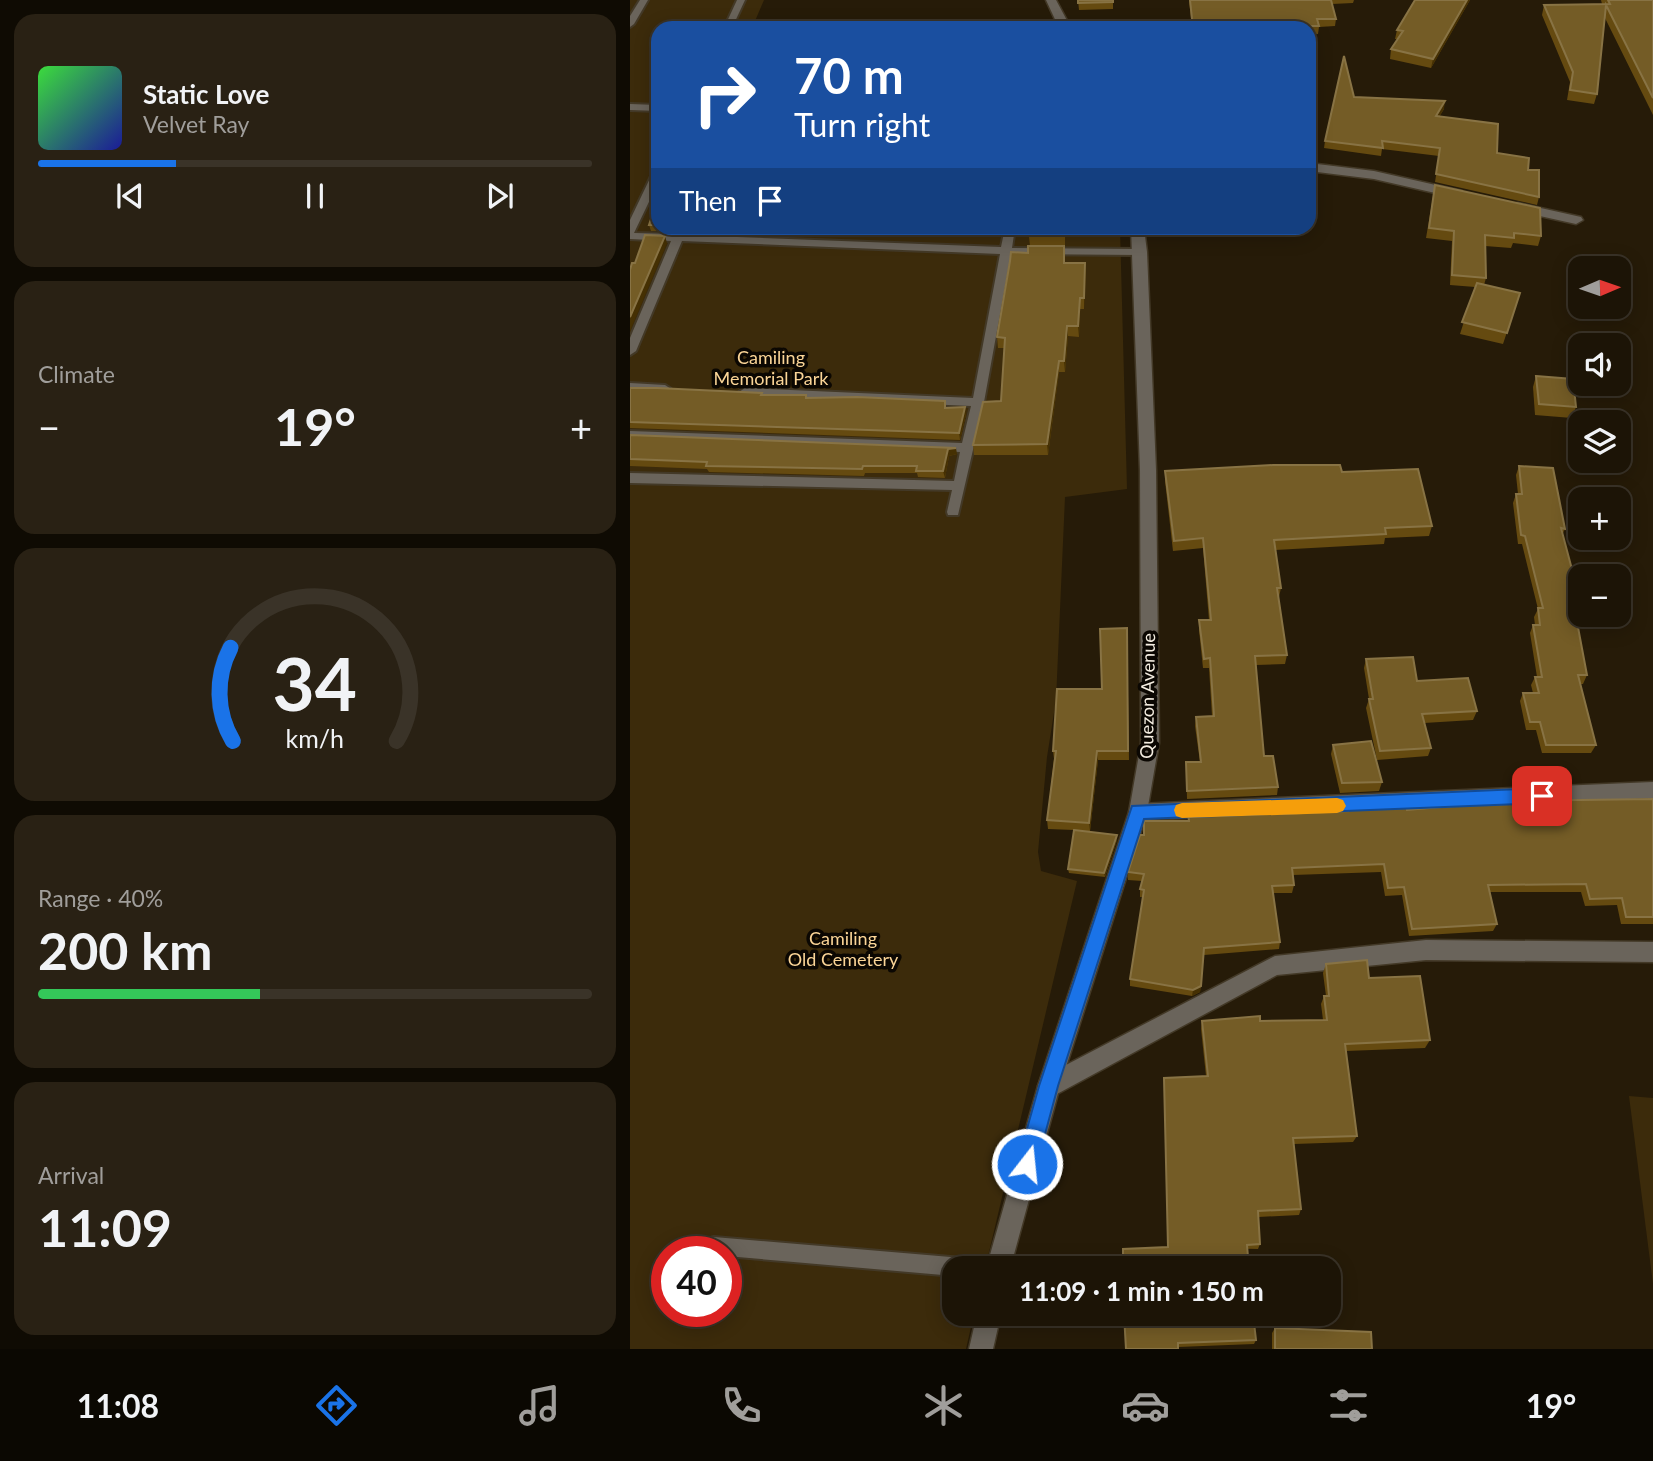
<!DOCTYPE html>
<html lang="en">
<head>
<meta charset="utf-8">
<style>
  :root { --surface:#1c1406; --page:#292114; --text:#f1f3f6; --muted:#a09e9b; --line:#3a3328; --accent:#1a73e8 }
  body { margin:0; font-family:Lato,sans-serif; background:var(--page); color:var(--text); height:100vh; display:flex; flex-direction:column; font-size:26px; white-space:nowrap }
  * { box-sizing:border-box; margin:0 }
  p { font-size:23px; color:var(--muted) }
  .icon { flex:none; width:38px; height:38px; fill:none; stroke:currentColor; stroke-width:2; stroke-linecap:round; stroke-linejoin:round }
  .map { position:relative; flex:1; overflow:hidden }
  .details { display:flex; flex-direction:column; gap:14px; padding:14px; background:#0f0b03; width:630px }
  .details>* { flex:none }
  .hud { position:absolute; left:21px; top:21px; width:665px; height:214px; border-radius:21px; box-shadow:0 4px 18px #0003,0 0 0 2px var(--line); background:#1a4fa0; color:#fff; overflow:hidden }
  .needle { width:46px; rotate:88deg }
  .tools { position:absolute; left:938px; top:256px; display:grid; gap:14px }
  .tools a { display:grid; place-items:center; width:63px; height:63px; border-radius:14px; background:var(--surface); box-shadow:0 4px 18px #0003,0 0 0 2px var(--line); font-size:35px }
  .speed { position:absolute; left:21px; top:1236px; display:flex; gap:14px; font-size:35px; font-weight:700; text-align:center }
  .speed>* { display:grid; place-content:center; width:91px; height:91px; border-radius:50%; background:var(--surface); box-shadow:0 4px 18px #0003,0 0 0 2px var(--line); line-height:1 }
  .speed .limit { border:10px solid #d22; background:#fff; color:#111 }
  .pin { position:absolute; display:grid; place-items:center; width:60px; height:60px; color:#fff; margin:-30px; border-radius:14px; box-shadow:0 4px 10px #0006 }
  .me { position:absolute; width:77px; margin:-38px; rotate:16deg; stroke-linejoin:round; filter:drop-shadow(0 0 5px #0008) }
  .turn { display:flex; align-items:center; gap:24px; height:147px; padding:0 28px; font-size:32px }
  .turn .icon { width:91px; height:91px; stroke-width:2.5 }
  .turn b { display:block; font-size:49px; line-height:60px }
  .then { display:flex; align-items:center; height:66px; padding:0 28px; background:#0003; gap:14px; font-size:26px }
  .big { font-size:52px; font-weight:700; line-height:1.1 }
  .details .card { flex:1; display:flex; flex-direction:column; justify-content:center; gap:10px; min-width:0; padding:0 24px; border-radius:21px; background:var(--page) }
  .details .dial { align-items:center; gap:0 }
  .dial svg { height:182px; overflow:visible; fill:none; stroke:var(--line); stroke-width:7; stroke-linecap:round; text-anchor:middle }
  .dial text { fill:var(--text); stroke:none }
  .song { display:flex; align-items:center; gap:21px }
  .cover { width:84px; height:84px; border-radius:10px; background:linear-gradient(135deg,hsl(120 70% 55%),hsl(240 70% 35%)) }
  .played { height:7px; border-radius:4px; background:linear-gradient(90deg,var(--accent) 25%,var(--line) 25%) }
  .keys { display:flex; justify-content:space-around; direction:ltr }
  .heat { display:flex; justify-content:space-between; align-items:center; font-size:38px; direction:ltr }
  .charge { height:10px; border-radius:5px; background:linear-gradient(90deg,#34c759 40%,var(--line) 0) }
  .trip { position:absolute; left:312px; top:1256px; width:399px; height:70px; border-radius:21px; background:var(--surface); box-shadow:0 4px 18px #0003,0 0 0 2px var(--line); font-weight:700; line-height:70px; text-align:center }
  .tabs { display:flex; height:112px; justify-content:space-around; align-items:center; background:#0b0802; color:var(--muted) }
  .tabs .icon { width:49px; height:49px }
  .tabs .on { color:var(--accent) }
  .tabs b { font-size:32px; color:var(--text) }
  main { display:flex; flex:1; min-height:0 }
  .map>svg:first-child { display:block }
  .green { fill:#3c2b0b; fill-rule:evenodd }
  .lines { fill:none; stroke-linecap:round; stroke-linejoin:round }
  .service-casing { stroke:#433927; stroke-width:4 }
  .minor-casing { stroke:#433927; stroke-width:3 }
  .tertiary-casing { stroke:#433927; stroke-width:3 }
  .service { fill:#6a645b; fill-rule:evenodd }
  .minor { fill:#6a645b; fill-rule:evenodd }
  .tertiary { fill:#6a645b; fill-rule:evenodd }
  .wall { fill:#654a10 }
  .shaded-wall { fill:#453003 }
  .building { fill:#745c26; stroke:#887344; stroke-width:2 }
  .route { fill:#1a73e8; stroke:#114b97; stroke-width:2 }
  .slow { fill:#f59e0b }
  .labels { text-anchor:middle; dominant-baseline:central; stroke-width:7; stroke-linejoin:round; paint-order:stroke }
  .park-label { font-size:18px; fill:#fbd597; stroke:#0b0702 }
  .street-label { font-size:18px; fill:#f5eee2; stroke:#0b0702 }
</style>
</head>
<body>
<main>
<section class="details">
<div class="card">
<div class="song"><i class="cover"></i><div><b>Static Love</b><p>Velvet Ray</p></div></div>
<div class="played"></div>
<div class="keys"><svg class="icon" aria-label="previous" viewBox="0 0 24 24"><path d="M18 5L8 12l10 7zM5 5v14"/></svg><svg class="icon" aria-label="pause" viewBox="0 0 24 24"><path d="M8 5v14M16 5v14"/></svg><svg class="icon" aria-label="next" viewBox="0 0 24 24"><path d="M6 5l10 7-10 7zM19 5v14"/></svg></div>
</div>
<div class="card"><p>Climate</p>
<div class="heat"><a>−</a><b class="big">19°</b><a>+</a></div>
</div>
<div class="card dial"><svg viewBox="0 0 100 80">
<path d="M14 69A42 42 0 1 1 86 69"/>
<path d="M14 69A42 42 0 0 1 13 28" stroke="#1a73e8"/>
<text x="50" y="56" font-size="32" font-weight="700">34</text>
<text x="50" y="72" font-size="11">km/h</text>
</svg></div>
<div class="card"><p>Range · 40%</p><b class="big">200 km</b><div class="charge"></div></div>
<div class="card"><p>Arrival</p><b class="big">11:09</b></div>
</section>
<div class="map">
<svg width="1023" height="1349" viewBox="0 0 1023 1349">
  <rect width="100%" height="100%" fill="#261b08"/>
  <!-- green -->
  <g class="green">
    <path d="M0 0H134L122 28H28V228H490L497 489 435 497 426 700 417 757 408 852 411 871 447 881 355 1269H324V1314H344L336 1349H0ZM37 1251H96V1311H37Z"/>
    <path d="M999 1096 1023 1098V1284Z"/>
  </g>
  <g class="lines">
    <!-- service casing -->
    <g class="service-casing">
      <g id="service">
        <path d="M10 0H18L4 24 0 27V16Z"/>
        <path d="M107 0H115L102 28H94Z"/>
        <path d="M0 104 28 105V111L0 110Z"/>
        <path d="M28 169V183L4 233 44 234 47 228H57L54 235 371 247 375 228H385L382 248 510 249 515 252 510 255 381 254 354 402 328 515H318L317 512 322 490 0 483V473L324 481 330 452 0 439V431L332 443 341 406 115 396 109 392 115 388 343 398 370 254 52 241 6 351 0 355V338L41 241 0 239V220L23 172Z"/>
        <path d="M0 383 35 385 41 389 35 393 0 391Z"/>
        <path d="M84 1237 356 1260 363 1262 365 1269H324V1276L96 1256V1251H77L75 1246 77 1239Z"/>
      </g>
    </g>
    <!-- minor casing -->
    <g class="minor-casing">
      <g id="minor">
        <path d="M679 163 744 171 832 191 833 194 827 198 744 179 679 171Z"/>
        <path d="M888 203 951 217 953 220 946 224 883 210V204Z"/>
        <path d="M1023 782V798L508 820 501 818 499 812 501 806 508 804Z"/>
        <path d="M796 940 1023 942V962L796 960 647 975 427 1094 419 1097 411 1094 408 1086 411 1078 645 956Z"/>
      </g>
    </g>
    <!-- tertiary casing -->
    <g class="tertiary-casing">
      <g id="tertiary">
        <path d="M416 0H426L441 28H429Z"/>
        <path d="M501 228H514L517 252 526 470 529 743 517 812 430 1086 380 1269H356L408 1086 499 812 511 743 510 470Z"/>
        <path d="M347 1314H371L363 1349H339Z"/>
      </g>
    </g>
    <!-- service -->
    <use href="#service" class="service"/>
    <!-- minor -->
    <use href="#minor" class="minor"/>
    <!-- tertiary -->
    <use href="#tertiary" class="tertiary"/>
  </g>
  <!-- wall -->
  <g class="wall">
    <path d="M448 0H483V9L449 10Z"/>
    <path d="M559 0H724L723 3 702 4 706 19 705 26 689 27 688 34H681L680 40H679V28H562Z"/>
    <path d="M785 0H840L801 68 760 59 761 49 767 39H765L767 30Z"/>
    <path d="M971 0H1023V115L975 18 967 94 964 104 937 100 940 82 912 15 914 5 972 4Z"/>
    <path d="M724 97 814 109 809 117 867 153 898 170 909 197 907 205 805 182 809 156 752 149 751 156 694 148 695 141Z"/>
    <path d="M805 185 911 236 908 246 883 243 881 248 855 246 856 278 854 285 890 293 873 344 830 334 845 287 820 285 822 241 796 238Z"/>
    <path d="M28 198V228H44L42 231H21L19 225Z"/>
    <path d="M398 228H435V246H400Z"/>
    <path d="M435 263H455L454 309H450L449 337 438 336 435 372H429L418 455H344L343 445 371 401 374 348H368L367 337Z"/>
    <path d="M906 376 946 407 942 418 905 415 903 387Z"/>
    <path d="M0 388 133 395H176L177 398 316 408 336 414 330 440 0 428Z"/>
    <path d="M0 435 327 454 319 456 315 478 288 477 287 473H235L234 476 79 472 77 469 0 466Z"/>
    <path d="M889 466 935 529 932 535 944 577 941 582 944 606 957 675 953 684H950L966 745 961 753H912L906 730H896L890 701 893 693H903L901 685 905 677H907L900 633 903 625H905L904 617 908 609 892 544H888L883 503 886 494H888L886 475Z"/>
    <path d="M535 471 712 472 802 526 799 536 755 538 754 544 645 550 651 588 649 597H648L657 655 655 664 626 665 634 756 648 787 647 795 557 799 556 762H570L565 726 566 717 582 716 579 668H573L569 630V620H579L573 548 543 551 535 481Z"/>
    <path d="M497 628 499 760H468L460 831H446L487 835V840L475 877 439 873 438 869 444 830 418 829 417 820 424 759 423 751 472 689Z"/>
    <path d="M736 659 787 681 847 711 843 720 794 723 801 748 798 756 747 760 736 708 739 699 734 668Z"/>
    <path d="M703 745 752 782 749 791 710 793 701 754Z"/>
    <path d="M1023 799V924H991L987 905 955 906 951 892H860L867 924 863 931 779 936 772 895 755 896 751 872 663 875 664 885 662 893H643L650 942 649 949 574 955 570 992 562 996 500 986V979L513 897H510V889L512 881 498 880V872L514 835 558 821V813L652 814 715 811 717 806 777 810Z"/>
    <path d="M696 964 739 978 800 1040 795 1048 716 1051 727 1136 723 1142 664 1144 671 1209 669 1215 628 1217 630 1244 628 1249 538 1247 534 1078 576 1076 571 1029 572 1021 693 1020 691 1004 694 996H696L693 973Z"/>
    <path d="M494 1314 626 1340 624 1344 548 1347Z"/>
    <path d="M645 1328 742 1349H642V1333Z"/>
  </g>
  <!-- shaded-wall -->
  <g class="shaded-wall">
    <path d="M837 0H840L801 68 803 59Z"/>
    <path d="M815 101 814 109 804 124 806 116Z"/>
    <path d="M35 236 37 243 0 331V317Z"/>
    <path d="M455 263 456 274 454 309V298Z"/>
    <path d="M450 298V309L449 337 448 326Z"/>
    <path d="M437 326 438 336 435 372 434 361Z"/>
    <path d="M429 361V372L418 455 417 444Z"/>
    <path d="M335 407 336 414 330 440 329 433Z"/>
    <path d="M326 448 327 454 319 456 315 478 313 471 318 449Z"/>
    <path d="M467 751 468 760 460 831 459 823Z"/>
    <path d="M487 835V840L475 877 474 873Z"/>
    <path d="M571 986 570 992 562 996 563 990Z"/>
  </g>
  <!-- building -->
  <g class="building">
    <path d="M448 0H483V2L448 3Z"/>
    <path d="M560 0H701L706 19H687L689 26H680L681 32H679V28H563Z"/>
    <path d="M785 0H837L803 59 761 49 773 31 767 30Z"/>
    <path d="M978 0H1023V98L976 5 967 94 940 90 943 72 914 5 980 4Z"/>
    <path d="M714 56 724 97 815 101 806 116 868 124 867 153 899 158 898 170H909V197L806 174 810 148 752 141 753 148 695 141Z"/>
    <path d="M805 185 910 208 911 236 884 233V238L855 235 856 278 822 275 824 231 799 228Z"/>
    <path d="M28 198V225H19Z"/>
    <path d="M398 228H434V231L398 230Z"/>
    <path d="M15 235 35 236 0 317V270L2 263H5Z"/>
    <path d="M398 246H434V263H455L454 298H450L448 326H437L434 361H429L417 444 343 445 353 402 371 401 375 338 367 337 380 261 381 252 398 253Z"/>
    <path d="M847 283 890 293 877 333 832 322Z"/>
    <path d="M906 376 943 379 946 407 909 404Z"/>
    <path d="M0 388H27L132 393 131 395H176V398L227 397 315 401V408L335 407 329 433 0 422Z"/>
    <path d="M0 435 326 448 318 449 313 471H286L287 466H233L232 469 76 466 77 462 0 459Z"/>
    <path d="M643 465H710L712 472 788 469 802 526 755 528 756 534 644 540 651 588H647L657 655 625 656 634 756H643L648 787 557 791 556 762H571L566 717 584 716 580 658 574 659 569 620H581L573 538 544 541 535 471Z"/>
    <path d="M889 466 923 468 935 529 931 528 944 577H941L944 606 957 675H948L966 745H916L910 722H900L893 693H909L905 677H912L903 625H910L908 608H913L895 536 891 535 886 494H892Z"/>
    <path d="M497 628 498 751H467L459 823 417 820 426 751H423L427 689H472L470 629Z"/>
    <path d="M783 657 787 681 838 678 847 711 792 714 801 748 750 751 739 699H743L736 659Z"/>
    <path d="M741 741 752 782 712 783 703 745Z"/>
    <path d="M1023 799V917H996L992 898 960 899 956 884 858 885 867 924 782 929 774 887 758 888 754 864 662 868 664 885 642 886 650 942 574 948 571 986 563 990 500 979 514 890 510 889 514 874 498 872 510 835H514V821H559L558 813 652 809V814L718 811 717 806 756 804 776 805 777 810 882 801Z"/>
    <path d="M444 830 487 835 474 873 438 869Z"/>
    <path d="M737 960 739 978 790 976 800 1040 715 1044 727 1136 663 1138 671 1209 628 1211 630 1244 617 1245 619 1269H493V1249L538 1247 534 1078 578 1076 572 1021 630 1016V1021L697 1020 694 996H699L696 964Z"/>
    <path d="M494 1314H623L626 1340 548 1343V1349H496Z"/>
    <path d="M645 1328 741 1332 742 1349H645Z"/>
  </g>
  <!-- route -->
  <path class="route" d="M912 788 918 790 921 796 918 801 912 803 514 819 428 1086 407 1164 404 1171 397 1174 390 1171 387 1164 409 1086 502 806Z"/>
  <!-- slow -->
  <path class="slow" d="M707 798 713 800 716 806 713 811 707 813 552 818 546 816 544 810 546 805 552 803Z"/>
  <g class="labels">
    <!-- park labels -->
    <g class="park-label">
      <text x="141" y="357">Camiling<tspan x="141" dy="21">Memorial Park</tspan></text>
      <text x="213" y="938">Camiling<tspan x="213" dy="21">Old Cemetery</tspan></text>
    </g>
    <!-- street labels -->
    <g class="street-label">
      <text transform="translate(517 696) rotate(-89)">Quezon Avenue</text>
    </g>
  </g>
</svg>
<div class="tools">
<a><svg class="needle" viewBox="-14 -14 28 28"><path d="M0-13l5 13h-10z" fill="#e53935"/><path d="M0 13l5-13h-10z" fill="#a09e9b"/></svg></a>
<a><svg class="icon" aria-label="sound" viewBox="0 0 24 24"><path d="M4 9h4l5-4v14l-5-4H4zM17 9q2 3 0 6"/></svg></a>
<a><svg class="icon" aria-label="layers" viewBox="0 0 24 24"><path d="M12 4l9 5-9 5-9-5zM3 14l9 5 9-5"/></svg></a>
<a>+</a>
<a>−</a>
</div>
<div class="speed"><div class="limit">40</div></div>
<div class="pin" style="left:912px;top:796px;background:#d93025"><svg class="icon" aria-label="arrive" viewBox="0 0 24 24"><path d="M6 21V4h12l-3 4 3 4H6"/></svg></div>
<svg class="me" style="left:397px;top:1164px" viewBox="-20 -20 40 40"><circle r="17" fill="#1a73e8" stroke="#fff" stroke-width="3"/><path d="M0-11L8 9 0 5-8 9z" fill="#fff"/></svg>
<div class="trip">11:09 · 1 min · 150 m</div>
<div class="hud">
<div class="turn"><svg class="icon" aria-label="right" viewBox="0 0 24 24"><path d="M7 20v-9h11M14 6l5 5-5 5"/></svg><div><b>70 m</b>Turn right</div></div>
<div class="then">Then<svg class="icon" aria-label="arrive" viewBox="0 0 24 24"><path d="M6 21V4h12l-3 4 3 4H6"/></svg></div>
</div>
</div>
</main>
<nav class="tabs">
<b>11:08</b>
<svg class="icon on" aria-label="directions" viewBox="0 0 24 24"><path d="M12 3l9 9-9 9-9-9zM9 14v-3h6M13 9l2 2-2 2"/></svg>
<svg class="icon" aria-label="music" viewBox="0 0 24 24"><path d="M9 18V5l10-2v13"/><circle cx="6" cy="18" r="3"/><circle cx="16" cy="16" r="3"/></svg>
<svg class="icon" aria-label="phone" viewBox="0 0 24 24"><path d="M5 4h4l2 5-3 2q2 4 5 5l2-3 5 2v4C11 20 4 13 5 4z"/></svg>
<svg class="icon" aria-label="climate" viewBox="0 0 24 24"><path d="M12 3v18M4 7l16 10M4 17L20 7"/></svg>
<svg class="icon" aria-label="car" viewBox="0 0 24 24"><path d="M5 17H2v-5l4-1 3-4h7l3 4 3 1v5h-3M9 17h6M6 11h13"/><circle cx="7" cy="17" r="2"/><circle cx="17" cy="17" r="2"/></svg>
<svg class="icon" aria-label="filters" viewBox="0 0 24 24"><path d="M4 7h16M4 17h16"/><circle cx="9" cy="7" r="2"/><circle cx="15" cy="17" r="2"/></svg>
<b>19°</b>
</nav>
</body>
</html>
